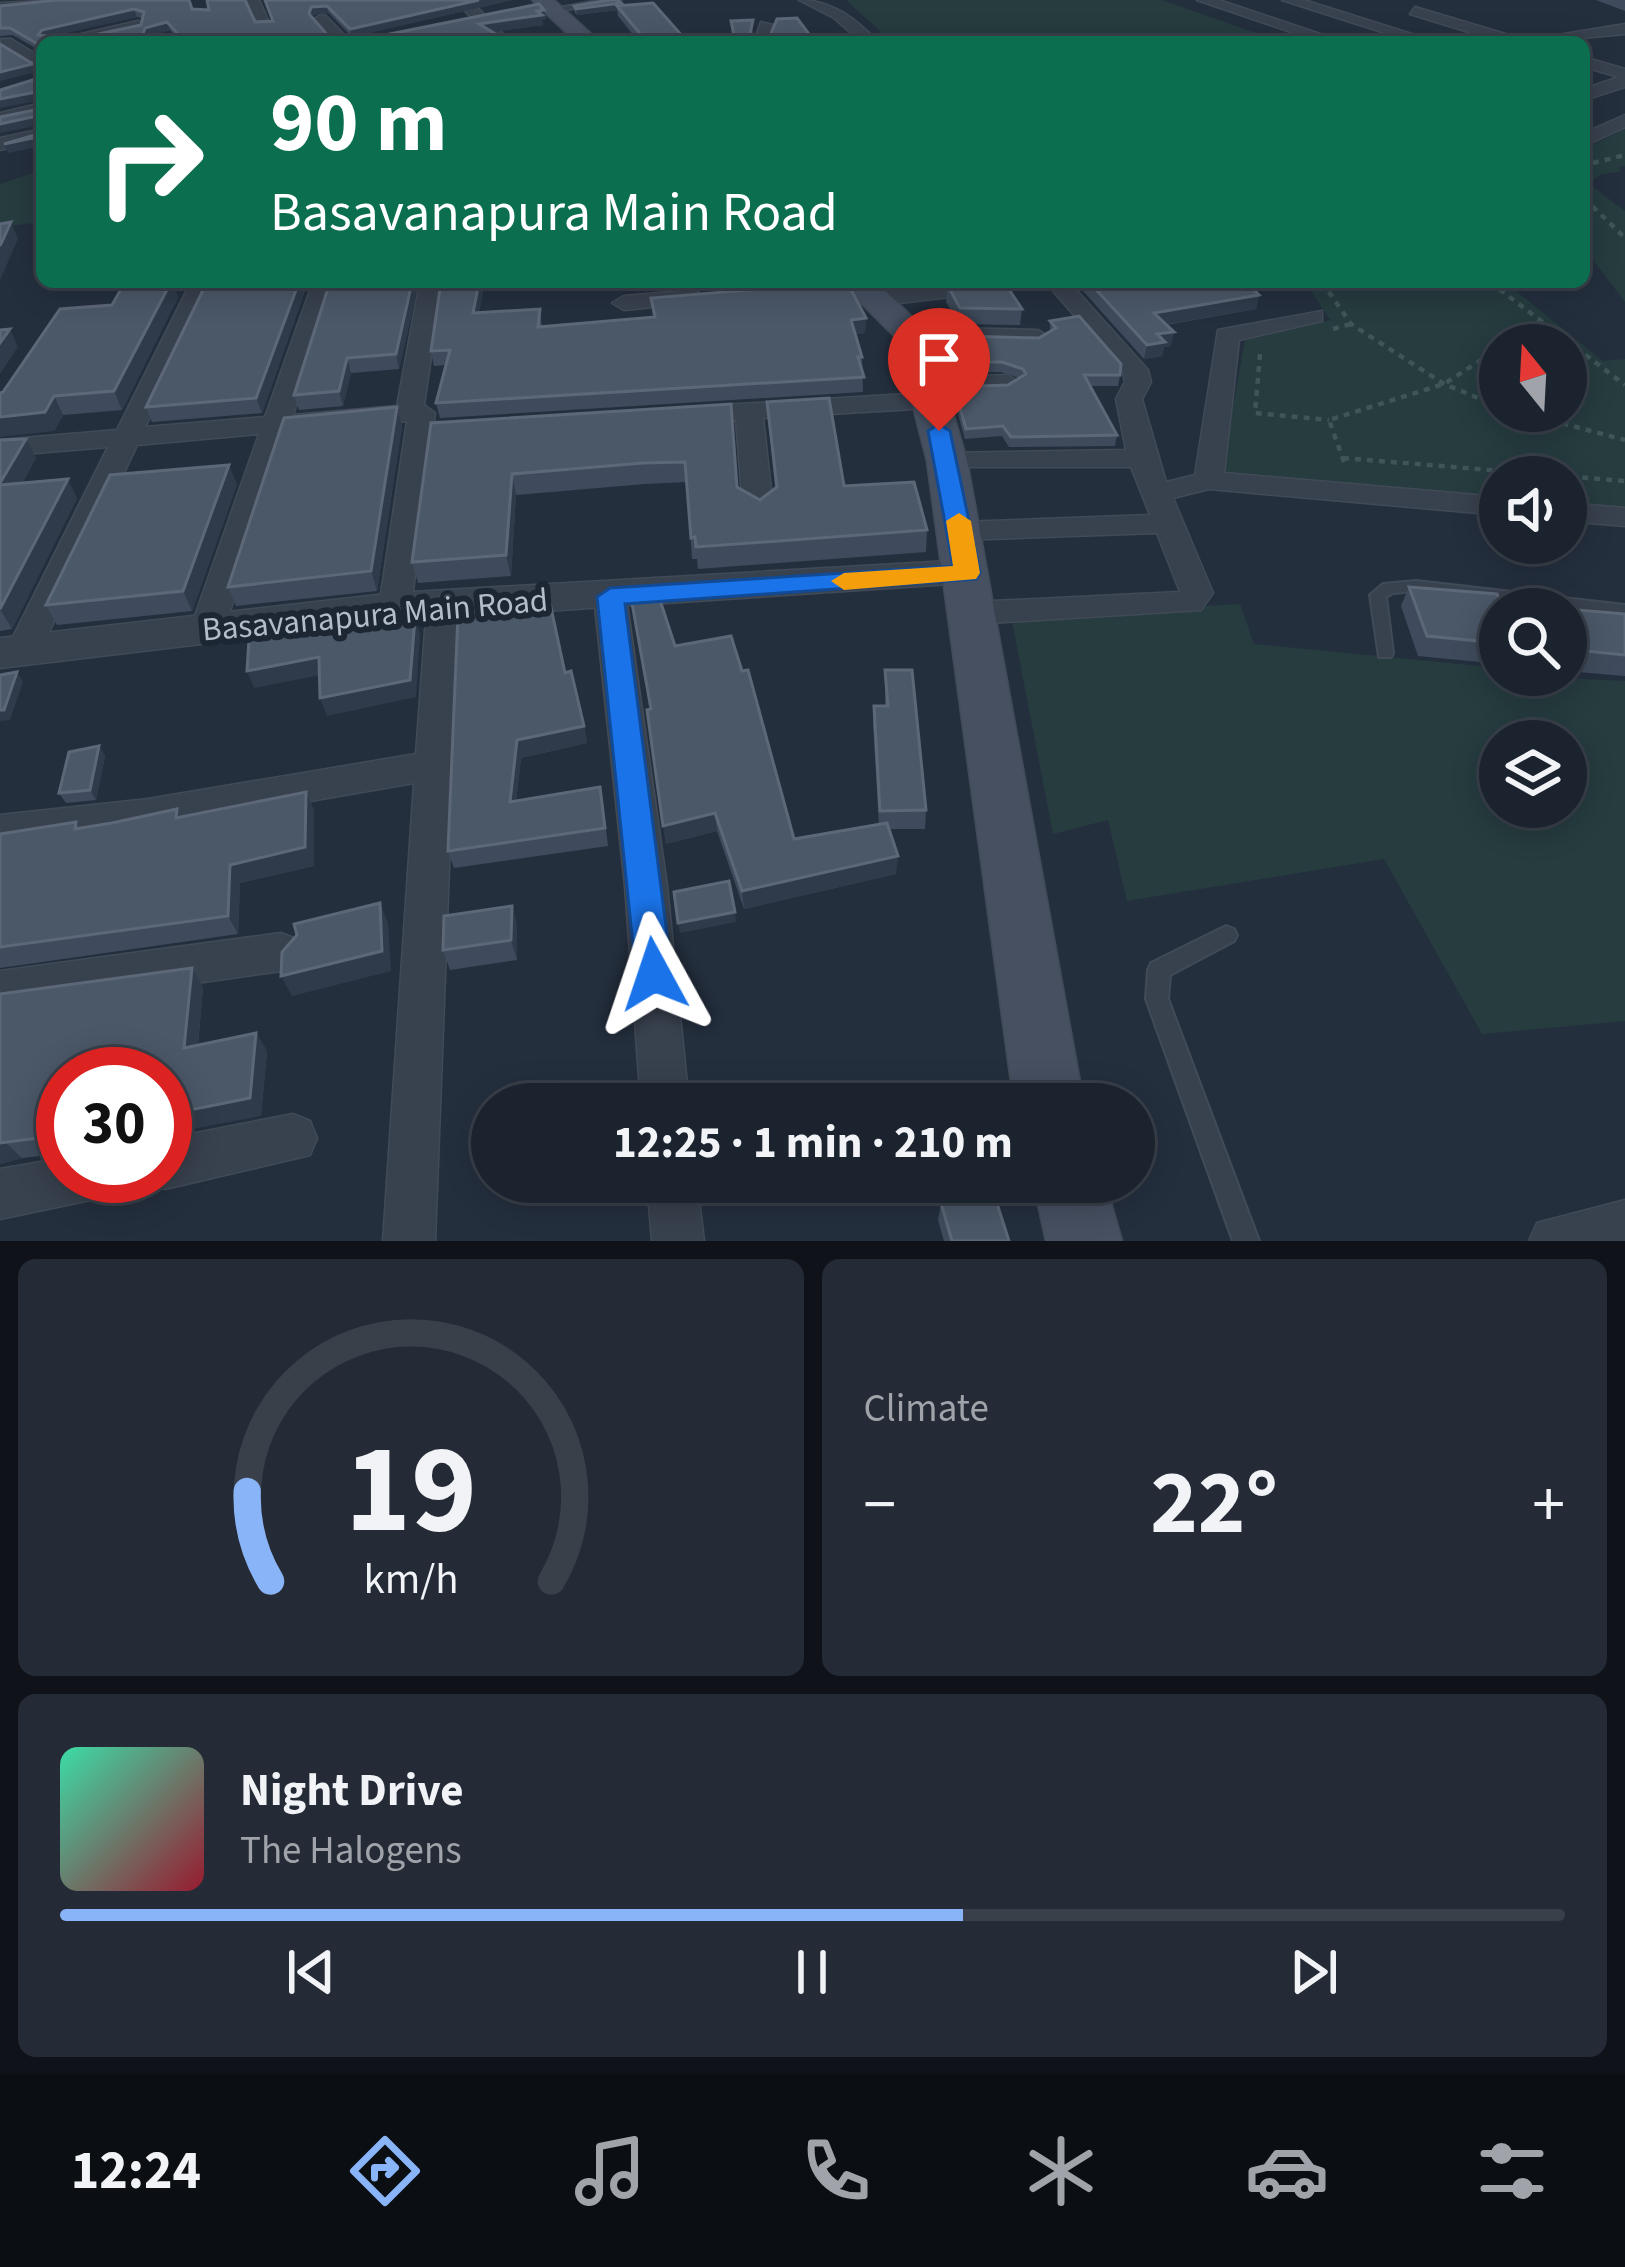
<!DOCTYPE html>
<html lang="en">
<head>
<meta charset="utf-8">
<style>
  :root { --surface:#1b232e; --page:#242b36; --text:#f1f3f6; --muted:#a0a4aa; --line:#39404a; --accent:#8ab4f8 }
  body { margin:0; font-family:"Source Sans 3",sans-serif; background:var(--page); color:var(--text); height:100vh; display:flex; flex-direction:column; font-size:45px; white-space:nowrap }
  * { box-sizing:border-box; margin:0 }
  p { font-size:39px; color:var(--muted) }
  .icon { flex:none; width:66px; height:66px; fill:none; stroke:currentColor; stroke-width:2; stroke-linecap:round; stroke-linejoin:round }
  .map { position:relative; height:1241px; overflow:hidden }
  .panel { display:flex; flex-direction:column; gap:18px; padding:18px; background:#0f1319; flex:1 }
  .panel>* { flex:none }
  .hud { position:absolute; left:36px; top:36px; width:1554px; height:252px; border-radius:18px; box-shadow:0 6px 30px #0003,0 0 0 3px var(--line); background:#0b6e4f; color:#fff; overflow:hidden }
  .needle { width:78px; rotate:342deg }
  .tools { position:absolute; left:1479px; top:324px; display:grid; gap:24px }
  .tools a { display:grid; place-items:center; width:108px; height:108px; border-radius:50%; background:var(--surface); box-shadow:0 6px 30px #0003,0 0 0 3px var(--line); font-size:60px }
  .speed { position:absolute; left:36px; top:1047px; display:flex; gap:24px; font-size:60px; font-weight:700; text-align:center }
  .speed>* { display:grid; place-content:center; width:156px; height:156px; border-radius:50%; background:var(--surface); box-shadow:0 6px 30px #0003,0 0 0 3px var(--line); line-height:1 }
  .speed .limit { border:18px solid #d22; background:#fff; color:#111 }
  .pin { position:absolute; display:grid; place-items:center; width:102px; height:102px; color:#fff; margin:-123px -51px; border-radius:50% 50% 50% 0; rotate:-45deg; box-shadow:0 0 12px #0007 }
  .pin .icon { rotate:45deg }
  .me { position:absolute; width:132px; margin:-66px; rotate:355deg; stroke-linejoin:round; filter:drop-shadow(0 0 9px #0008) }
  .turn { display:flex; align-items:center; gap:42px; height:252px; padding:0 36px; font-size:54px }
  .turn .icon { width:156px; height:156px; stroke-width:2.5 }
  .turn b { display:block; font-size:84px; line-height:102px }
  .big { font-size:90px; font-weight:700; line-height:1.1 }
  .panel .tile { flex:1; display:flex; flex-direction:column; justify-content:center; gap:18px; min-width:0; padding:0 42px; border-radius:18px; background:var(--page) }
  .panel .dial { align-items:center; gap:0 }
  .dial svg { height:312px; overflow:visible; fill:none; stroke:var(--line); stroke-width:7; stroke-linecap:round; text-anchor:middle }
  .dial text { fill:var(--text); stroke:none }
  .song { display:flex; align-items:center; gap:36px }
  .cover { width:144px; height:144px; border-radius:18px; background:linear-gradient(135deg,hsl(160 70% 55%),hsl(350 70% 35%)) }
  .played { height:12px; border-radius:6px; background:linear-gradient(90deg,var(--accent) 60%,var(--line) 60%) }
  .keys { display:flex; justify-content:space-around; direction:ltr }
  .heat { display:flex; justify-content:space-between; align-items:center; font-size:66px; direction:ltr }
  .panel .tiles { flex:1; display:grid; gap:18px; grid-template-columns:1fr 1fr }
  .tile:last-child { grid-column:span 2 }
  .trip { position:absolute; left:471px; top:1083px; width:684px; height:120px; border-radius:60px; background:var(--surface); box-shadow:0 6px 30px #0003,0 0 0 3px var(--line); font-weight:700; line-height:120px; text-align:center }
  .dock { display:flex; height:192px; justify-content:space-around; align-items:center; background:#0b0e12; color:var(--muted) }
  .dock .icon { width:84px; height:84px }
  .dock .on { color:var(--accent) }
  .dock b { font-size:54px; color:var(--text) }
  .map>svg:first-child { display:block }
  .green { fill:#263c3f; fill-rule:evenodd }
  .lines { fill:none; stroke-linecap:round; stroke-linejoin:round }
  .service-casing { stroke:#414a57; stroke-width:4 }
  .minor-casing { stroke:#414a57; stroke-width:3 }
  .tertiary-casing { stroke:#414a57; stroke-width:3 }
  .secondary-casing { stroke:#414a57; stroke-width:3 }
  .path { stroke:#3f5557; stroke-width:4.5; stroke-dasharray:6 6; stroke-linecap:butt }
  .service { fill:#38414e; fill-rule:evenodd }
  .minor { fill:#38414e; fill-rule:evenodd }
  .tertiary { fill:#38414e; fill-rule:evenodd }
  .secondary { fill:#465061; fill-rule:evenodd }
  .wall { fill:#3f4b5c; fill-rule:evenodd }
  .shaded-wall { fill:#2f3b4b }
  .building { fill:#4b5868; stroke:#5c6777; stroke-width:3; fill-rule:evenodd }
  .route { fill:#1a73e8; stroke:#114b97; stroke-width:3 }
  .slow { fill:#f59e0b }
  .labels { text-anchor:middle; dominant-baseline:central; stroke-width:12; stroke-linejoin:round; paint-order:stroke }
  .street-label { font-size:33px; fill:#b4bcc9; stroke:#1d2633 }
</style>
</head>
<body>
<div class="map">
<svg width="1625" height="1241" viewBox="0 0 1625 1241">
  <rect width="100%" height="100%" fill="#242f3e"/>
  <!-- green -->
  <g class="green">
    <path d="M846 0H1162L1281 42H892Z"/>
    <path d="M1625 129V166L1619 167 1620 172 1602 174 1588 183 1625 211V302L1584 248V149Z"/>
    <path d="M42 170V222L0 227V184Z"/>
    <path d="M1305 282H1505L1603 361 1625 359V518L1566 511V477H1500V504L1221 473 1245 340 1330 320ZM1500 345H1566V411H1500Z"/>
    <path d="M1240 604 1254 644 1500 668V675L1625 681V1021L1482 1034 1384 859 1127 901 1108 820 1053 834 1011 616ZM1500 741H1566V807H1500Z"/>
  </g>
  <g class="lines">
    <!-- service casing -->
    <g class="service-casing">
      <g id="service">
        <path d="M603 0H621L552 12 548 10Z"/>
        <path d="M1416 581 1625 605V615L1416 591 1393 593 1386 597 1393 653 1391 657H1379L1370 595 1383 584Z"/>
        <path d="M1226 926 1234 929 1237 935 1234 941 1170 975 1168 999 1259 1241H1233L1146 999 1148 970 1151 963Z"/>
      </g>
    </g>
    <!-- minor casing -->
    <g class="minor-casing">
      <g id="minor">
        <path d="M66 0 59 4 0 11V3Z"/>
        <path d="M245 0H259L271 27H261Z"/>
        <path d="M455 0H470L511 42H494Z"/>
        <path d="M799 0C832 0 856 19 878 42H861L834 18Z"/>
        <path d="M1197 0H1219L1344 42H1320Z"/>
        <path d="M1282 0H1304L1437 42H1413Z"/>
        <path d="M1415 7 1522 39 1525 42H1501L1410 14Z"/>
        <path d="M321 15 326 16 351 42H334L314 19Z"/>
        <path d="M138 21 143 22V28L77 42H46Z"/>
        <path d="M761 22 773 25 770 42H754Z"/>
        <path d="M1625 24V34L1538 42 1546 37Z"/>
        <path d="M1 39H11L42 58V70L1 45Z"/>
        <path d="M1584 57 1625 69V87L1584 100V89L1619 77 1584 67Z"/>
        <path d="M42 103V113L0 123V113Z"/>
        <path d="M1625 115V127L1584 146V133Z"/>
        <path d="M42 129V139L0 150V138Z"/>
        <path d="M191 282H213L145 427 265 417 313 282H335L293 415 397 406 420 282H442L424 405 435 413 411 607 407 615H383L379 607 407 421 287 432 224 630 219 638H195L190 630 259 434 137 445 40 651 35 659H11L6 651 108 447 0 456V440L117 430Z"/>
        <path d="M972 282H1069L1148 370 1151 382 1142 399 1166 482 1195 475 1218 330 1322 311V321L1239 340 1224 473 1500 497V515L1209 489 1173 498 1213 593 1201 610 974 624 962 621 958 613 962 605 974 602 1180 592 1157 533 961 540 946 531 961 522 1150 515 1131 467H937L933 461 947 453 1126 450 1116 399 1125 382 1123 372 1048 285 875 306 863 299 875 292Z"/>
        <path d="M694 290 706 297 702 302 624 310 612 303 624 296Z"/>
        <path d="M912 327 1038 330 1050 337 1038 344 903 339 900 334Z"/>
        <path d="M1007 375 1020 383 1016 388 937 393 944 400 931 408 763 418 773 508 758 517 743 508 736 420 691 423 678 415 691 407 924 393 916 386 929 378Z"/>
        <path d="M1566 503 1625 508V526L1566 521Z"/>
        <path d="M610 586 621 590 626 597 667 886 689 1104H641L625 886 594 597 599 590Z"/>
        <path d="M443 592 454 595 459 603 435 1241H383L414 783 148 829 0 847V815L148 799 416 754 427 603 432 595Z"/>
        <path d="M281 933 296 939 303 952 296 965 281 971 0 1011V971Z"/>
        <path d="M293 1114 310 1121 317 1138 310 1155 165 1189 148 1181 145 1176H165V1139Z"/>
        <path d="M63 1158V1176H126L119 1194 0 1219V1169Z"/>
        <path d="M647 1182H697L704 1241H652Z"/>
        <path d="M1625 1200V1241H1529L1537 1223Z"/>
      </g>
    </g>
    <!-- tertiary casing -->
    <g class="tertiary-casing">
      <path id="tertiary" d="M967 560 981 564 987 573 981 582 395 621 0 668V638L395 593Z"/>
    </g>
    <!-- secondary casing -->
    <g class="secondary-casing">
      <g id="secondary">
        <path d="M532 0H554L600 42H576Z"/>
        <path d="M840 282H876L930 334 967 461 1084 1104H1014L927 461 895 337Z"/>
        <path d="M1033 1182H1105L1122 1241H1046Z"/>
      </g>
    </g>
    <!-- path -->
    <g class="path">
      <path d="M1593 163 1625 155"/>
      <path d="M1584 198 1625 238"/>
      <path d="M1322 282 1351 324 1444 384 1500 407"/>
      <path d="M1490 282 1625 385"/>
      <path d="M1333 329 1351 324"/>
      <path d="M1505 345 1541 321"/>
      <path d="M1260 354 1255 413 1329 420"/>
      <path d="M1516 411 1625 440"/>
      <path d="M1343 458 1625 481"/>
      <path d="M1344 462 1329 420 1444 384 1500 348"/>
    </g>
    <!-- service -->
    <use href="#service" class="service"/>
    <!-- minor -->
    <use href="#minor" class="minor"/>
    <!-- tertiary -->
    <use href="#tertiary" class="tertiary"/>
    <!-- secondary -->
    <use href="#secondary" class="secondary"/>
  </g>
  <!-- wall -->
  <g class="wall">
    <path d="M264 0H512L355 36H380L544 10 546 19 542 20 543 25 492 32 507 42H344L343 36H351L329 13 313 15 312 18 330 38 331 42H42V52L13 35 0 36V6L192 9 255 22 272 21ZM137 17 143 18 141 25 75 39 51 36ZM170 30 176 37 174 39 147 38 148 36Z"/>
    <path d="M1596 0H1625V11Z"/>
    <path d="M574 6H621L684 38 732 35 731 21 753 30 752 34 815 42H639L618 16 617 10 577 15 575 13Z"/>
    <path d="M207 282H306L307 285 262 413 152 422 146 407Z"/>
    <path d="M419 282 399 369 351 373 343 406 299 410 294 395Z"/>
    <path d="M441 282H485L479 312 540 309 542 327 653 317 651 298 866 318 865 333 855 334 862 357 863 392 440 418 436 403 446 365 434 366 431 351Z"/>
    <path d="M646 282H730L648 289Z"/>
    <path d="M882 282H940L887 286Z"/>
    <path d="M1075 282H1247L1259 295 1256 309 1166 325 1171 346 1164 347 1162 356 1144 359Z"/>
    <path d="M948 286 1022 309 1020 325 959 324 946 302Z"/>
    <path d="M178 297 122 410 63 415 54 431 3 392 112 305Z"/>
    <path d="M1050 321 1120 375 1118 386H1090L1117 435 1115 446 1009 447 1002 436 965 439 953 397 954 387 1008 385 1019 378 1001 372 946 373 941 355 942 345 965 342V336L1039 338 1050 332Z"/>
    <path d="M767 402 844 486 927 530 926 552 698 569 697 559H692L687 482 645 484 516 495 511 576 418 583 412 562 431 423 731 404 737 487 760 500 775 488Z"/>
    <path d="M397 407 402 426 377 591 236 606 228 587Z"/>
    <path d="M0 440 36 458 22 483 77 498 12 629 0 631Z"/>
    <path d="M237 484 192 611 57 625 46 605Z"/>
    <path d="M1409 587 1500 609V664L1418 656 1401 606Z"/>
    <path d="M1566 609 1625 614V676L1566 671Z"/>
    <path d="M481 616 565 673 584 726 587 743 521 758 516 801 603 805 608 846 454 868 448 851Z"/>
    <path d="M634 621 675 646 794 839 879 825 873 724 874 706H885V670L926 810 925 829H889L896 874 744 909 717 831 666 844 647 710 650 709Z"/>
    <path d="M99 746 105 756 96 800 66 803 59 793Z"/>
    <path d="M306 792 314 811V866L240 883 238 934 0 968V834L76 822 80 828 181 817Z"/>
    <path d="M512 906 517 925V960L450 970 443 950Z"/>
    <path d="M203 987 198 1045 256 1033 267 1051 261 1116 63 1074V1160L58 1154 22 1158 0 1164V994Z"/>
    <path d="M941 1203 1009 1241H944L938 1220Z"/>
  </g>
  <!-- shaded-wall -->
  <g class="shaded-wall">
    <path d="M479 0H512L352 37 350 29Z"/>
    <path d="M621 3V9L617 6V10L577 15 576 9Z"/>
    <path d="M327 6 329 13 313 15 311 22 309 14 311 7Z"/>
    <path d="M134 9 137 17 45 38 38 35 42 30Z"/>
    <path d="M544 10 546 19 542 20 543 25 480 34 479 24Z"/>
    <path d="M167 22 170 30 148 36 146 42 142 37 145 28Z"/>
    <path d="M33 64 36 72 0 81V72Z"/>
    <path d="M41 91 42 100 0 108V99Z"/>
    <path d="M37 116 41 125 0 133V124Z"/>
    <path d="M42 136V146L8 153 4 144Z"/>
    <path d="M11 222 18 239 0 280V246Z"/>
    <path d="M171 282H173L178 297 122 410 114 391Z"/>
    <path d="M299 282H306L307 285 262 413 256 398Z"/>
    <path d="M412 282H419L399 369 396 354Z"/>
    <path d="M479 282H485L476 327 473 313Z"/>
    <path d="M1259 295 1256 309 1151 327 1154 313Z"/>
    <path d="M866 318 865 333 851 334V320Z"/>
    <path d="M10 329 18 347 0 374V343Z"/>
    <path d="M1174 332 1171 346 1164 347 1162 356 1144 359 1147 345 1157 334Z"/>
    <path d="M347 358 351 373 343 406 339 391Z"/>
    <path d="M54 396 63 415 54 431 0 437V417Z"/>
    <path d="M397 407 402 426 377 591 371 571Z"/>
    <path d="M26 439 36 458 9 504 0 483Z"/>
    <path d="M229 465 237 484 192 611 183 591Z"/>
    <path d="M512 474 516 495 511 576 506 555Z"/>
    <path d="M68 479 77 498 12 629 0 609Z"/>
    <path d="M415 618 420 635 416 697 327 716 320 698Z"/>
    <path d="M319 657 326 674 254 688 247 671Z"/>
    <path d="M17 672 23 682 10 720 0 721V710Z"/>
    <path d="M584 726 587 743 521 758 514 820 510 802 517 740Z"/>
    <path d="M99 746 105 756 96 800 90 790Z"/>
    <path d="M306 792 314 811V866L240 883 238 934 228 916 230 865Z"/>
    <path d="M715 813 717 831 666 844 663 826Z"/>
    <path d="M898 856 896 874 744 909 742 891Z"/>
    <path d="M380 903 388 923 391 971 292 996 281 976Z"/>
    <path d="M512 906 517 925V960L511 940Z"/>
    <path d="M735 912 736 922 680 933 678 923Z"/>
    <path d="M192 968 203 987 196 1066 184 1048Z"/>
    <path d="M256 1033 267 1051 261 1116 165 1134V1115Z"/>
    <path d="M5 1142 22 1158 0 1164V1143Z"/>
    <path d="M63 1145V1160L52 1148Z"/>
  </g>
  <!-- building -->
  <g class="building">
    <path d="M58 0H189L192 9 209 10 207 0H245L255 22 273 21 265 0H479L350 29 327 6 311 7 309 14 330 38 304 42H42V59L41 46 10 28H0V6ZM134 9 144 12 141 25 75 39 38 35 42 30ZM167 22 179 35 174 39 142 37 145 28Z"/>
    <path d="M610 0H617L621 3 576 9 574 6Z"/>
    <path d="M653 3 684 38 734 35 731 21 753 20 750 34 770 36 777 19 797 18 815 42H647L617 6Z"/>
    <path d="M539 4 544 10 537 11 542 15 479 24 507 41 502 42H351L343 36H380Z"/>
    <path d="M0 44 33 64 0 72Z"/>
    <path d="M42 77V120L37 116 0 124V117L40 109 41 91 0 99V90Z"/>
    <path d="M42 131V136L4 144 42 133Z"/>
    <path d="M11 222 0 246V224Z"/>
    <path d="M146 282H171L114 391 54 396 45 412 0 417V393L3 392 60 309 112 305 124 284Z"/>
    <path d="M207 282H299L256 398 146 407Z"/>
    <path d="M330 282H412L396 354 347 358 339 391 294 395Z"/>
    <path d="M441 282H479L473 313 540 309 538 327 655 317 651 298 847 282 866 318 851 320 862 357H858L864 377 436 403 450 350 431 351Z"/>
    <path d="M983 282H1004L1022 309 960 308 948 286Z"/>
    <path d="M1089 282H1246L1259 295 1154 313 1174 332 1157 334 1165 342 1147 345Z"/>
    <path d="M1079 316 1121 364 1120 375H1084L1117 435 1011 437 1003 426 966 429 954 387 1008 385 1026 374 1023 369 1002 362H947L942 345 971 342 965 336 1039 338 1056 328 1050 321Z"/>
    <path d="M10 329 0 343V330Z"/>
    <path d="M829 398 844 486 914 482 927 530 696 547 695 537 691 538 685 462 643 463 512 474 506 555 412 562 431 423 731 404 737 487 760 500 777 487 767 402Z"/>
    <path d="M397 407 371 571 228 587 284 418Z"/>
    <path d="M26 439 0 483V440Z"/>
    <path d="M229 465 183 591 46 605 110 475Z"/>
    <path d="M68 479 0 609V485Z"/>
    <path d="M1409 587 1497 594 1501 604 1566 609H1500V643L1427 636Z"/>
    <path d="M659 597 675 646 731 636 742 671 748 670 794 839 887 823 898 856 742 891 715 813 663 826 647 710 651 709 632 603Z"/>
    <path d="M550 603 565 673 571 671 584 726 517 740 510 802 600 787 605 828 448 851 458 614 480 610V616Z"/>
    <path d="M1566 609 1625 614V655L1566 649Z"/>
    <path d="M367 616 365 627 415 618 410 680 320 698 319 657 247 671 249 639Z"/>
    <path d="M885 670H912L926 810 880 811 874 706H888Z"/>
    <path d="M17 672 4 710H0V675Z"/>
    <path d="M99 746 90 790 59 793 69 752Z"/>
    <path d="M306 792 305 847 230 865 228 916 0 947V834L76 822 75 829 112 823 177 809 176 818Z"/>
    <path d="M729 881 735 912 678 923 674 892Z"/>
    <path d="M380 903 382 951 281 976 282 952 297 935 294 924Z"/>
    <path d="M512 906 511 940 443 950 444 916Z"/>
    <path d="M192 968 184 1048 256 1033 250 1098 165 1115V1074H63V1145L52 1148 46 1137 0 1143V994Z"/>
    <path d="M993 1191 1009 1241H952L941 1203Z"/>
  </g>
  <!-- route -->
  <path class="route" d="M939 424 950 431 980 573 976 579 625 604 672 974 666 985 654 990 641 985 636 974 597 597 610 588 953 566 928 431Z"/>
  <!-- slow -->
  <path class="slow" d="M959 513 971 521 980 573 976 579 844 590 831 581 844 573 953 566 946 521Z"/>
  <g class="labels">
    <!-- street labels -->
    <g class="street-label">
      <text transform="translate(375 615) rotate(-5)">Basavanapura Main Road</text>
    </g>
  </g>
</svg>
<div class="tools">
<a><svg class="needle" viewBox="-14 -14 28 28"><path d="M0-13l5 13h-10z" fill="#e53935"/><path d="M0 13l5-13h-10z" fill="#a0a4aa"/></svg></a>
<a><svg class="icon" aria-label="sound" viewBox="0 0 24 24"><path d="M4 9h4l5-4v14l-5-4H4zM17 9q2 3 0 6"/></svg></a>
<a><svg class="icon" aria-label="search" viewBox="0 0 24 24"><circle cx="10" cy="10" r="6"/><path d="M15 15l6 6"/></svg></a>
<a><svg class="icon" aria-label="layers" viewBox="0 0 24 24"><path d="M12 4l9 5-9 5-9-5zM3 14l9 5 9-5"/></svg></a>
</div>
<div class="speed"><div class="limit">30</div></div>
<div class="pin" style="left:939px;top:431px;background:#d93025"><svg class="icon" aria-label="arrive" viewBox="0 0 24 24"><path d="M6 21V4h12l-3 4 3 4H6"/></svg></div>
<svg class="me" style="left:654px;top:974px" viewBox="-20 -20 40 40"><path d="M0-17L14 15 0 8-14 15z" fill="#1a73e8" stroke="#fff" stroke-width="4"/></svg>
<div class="trip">12:25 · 1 min · 210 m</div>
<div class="hud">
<div class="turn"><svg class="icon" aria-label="right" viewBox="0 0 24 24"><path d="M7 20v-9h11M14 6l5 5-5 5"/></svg><div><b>90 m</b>Basavanapura Main Road</div></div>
</div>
</div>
<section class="panel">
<div class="tiles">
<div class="tile dial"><svg viewBox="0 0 100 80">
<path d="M14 69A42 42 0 1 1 86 69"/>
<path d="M14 69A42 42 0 0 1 8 46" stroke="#8ab4f8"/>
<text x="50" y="56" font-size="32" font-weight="700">19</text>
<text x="50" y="72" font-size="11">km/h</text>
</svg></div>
<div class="tile"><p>Climate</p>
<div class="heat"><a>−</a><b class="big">22°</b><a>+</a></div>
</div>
<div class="tile">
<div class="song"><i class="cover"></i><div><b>Night Drive</b><p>The Halogens</p></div></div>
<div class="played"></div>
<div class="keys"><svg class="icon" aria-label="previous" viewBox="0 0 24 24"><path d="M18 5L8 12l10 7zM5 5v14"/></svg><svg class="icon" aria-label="pause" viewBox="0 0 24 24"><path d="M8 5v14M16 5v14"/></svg><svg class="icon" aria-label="next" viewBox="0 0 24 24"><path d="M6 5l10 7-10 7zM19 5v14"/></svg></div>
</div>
</div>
</section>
<nav class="dock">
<b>12:24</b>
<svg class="icon on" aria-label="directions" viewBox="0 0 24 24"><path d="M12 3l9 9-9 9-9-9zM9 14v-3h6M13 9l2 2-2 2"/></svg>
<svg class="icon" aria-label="music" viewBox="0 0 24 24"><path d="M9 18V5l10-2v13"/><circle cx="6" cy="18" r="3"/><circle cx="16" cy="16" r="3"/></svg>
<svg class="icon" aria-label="phone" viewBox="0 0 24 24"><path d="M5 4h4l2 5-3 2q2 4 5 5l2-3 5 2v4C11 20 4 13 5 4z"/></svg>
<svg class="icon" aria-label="climate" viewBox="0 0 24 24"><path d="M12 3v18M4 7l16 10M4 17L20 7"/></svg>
<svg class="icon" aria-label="car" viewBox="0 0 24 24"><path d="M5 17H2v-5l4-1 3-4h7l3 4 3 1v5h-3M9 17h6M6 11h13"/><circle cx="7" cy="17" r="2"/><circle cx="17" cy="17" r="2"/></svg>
<svg class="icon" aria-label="filters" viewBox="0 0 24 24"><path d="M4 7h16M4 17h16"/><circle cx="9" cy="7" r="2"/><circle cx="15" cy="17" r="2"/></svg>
</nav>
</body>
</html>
